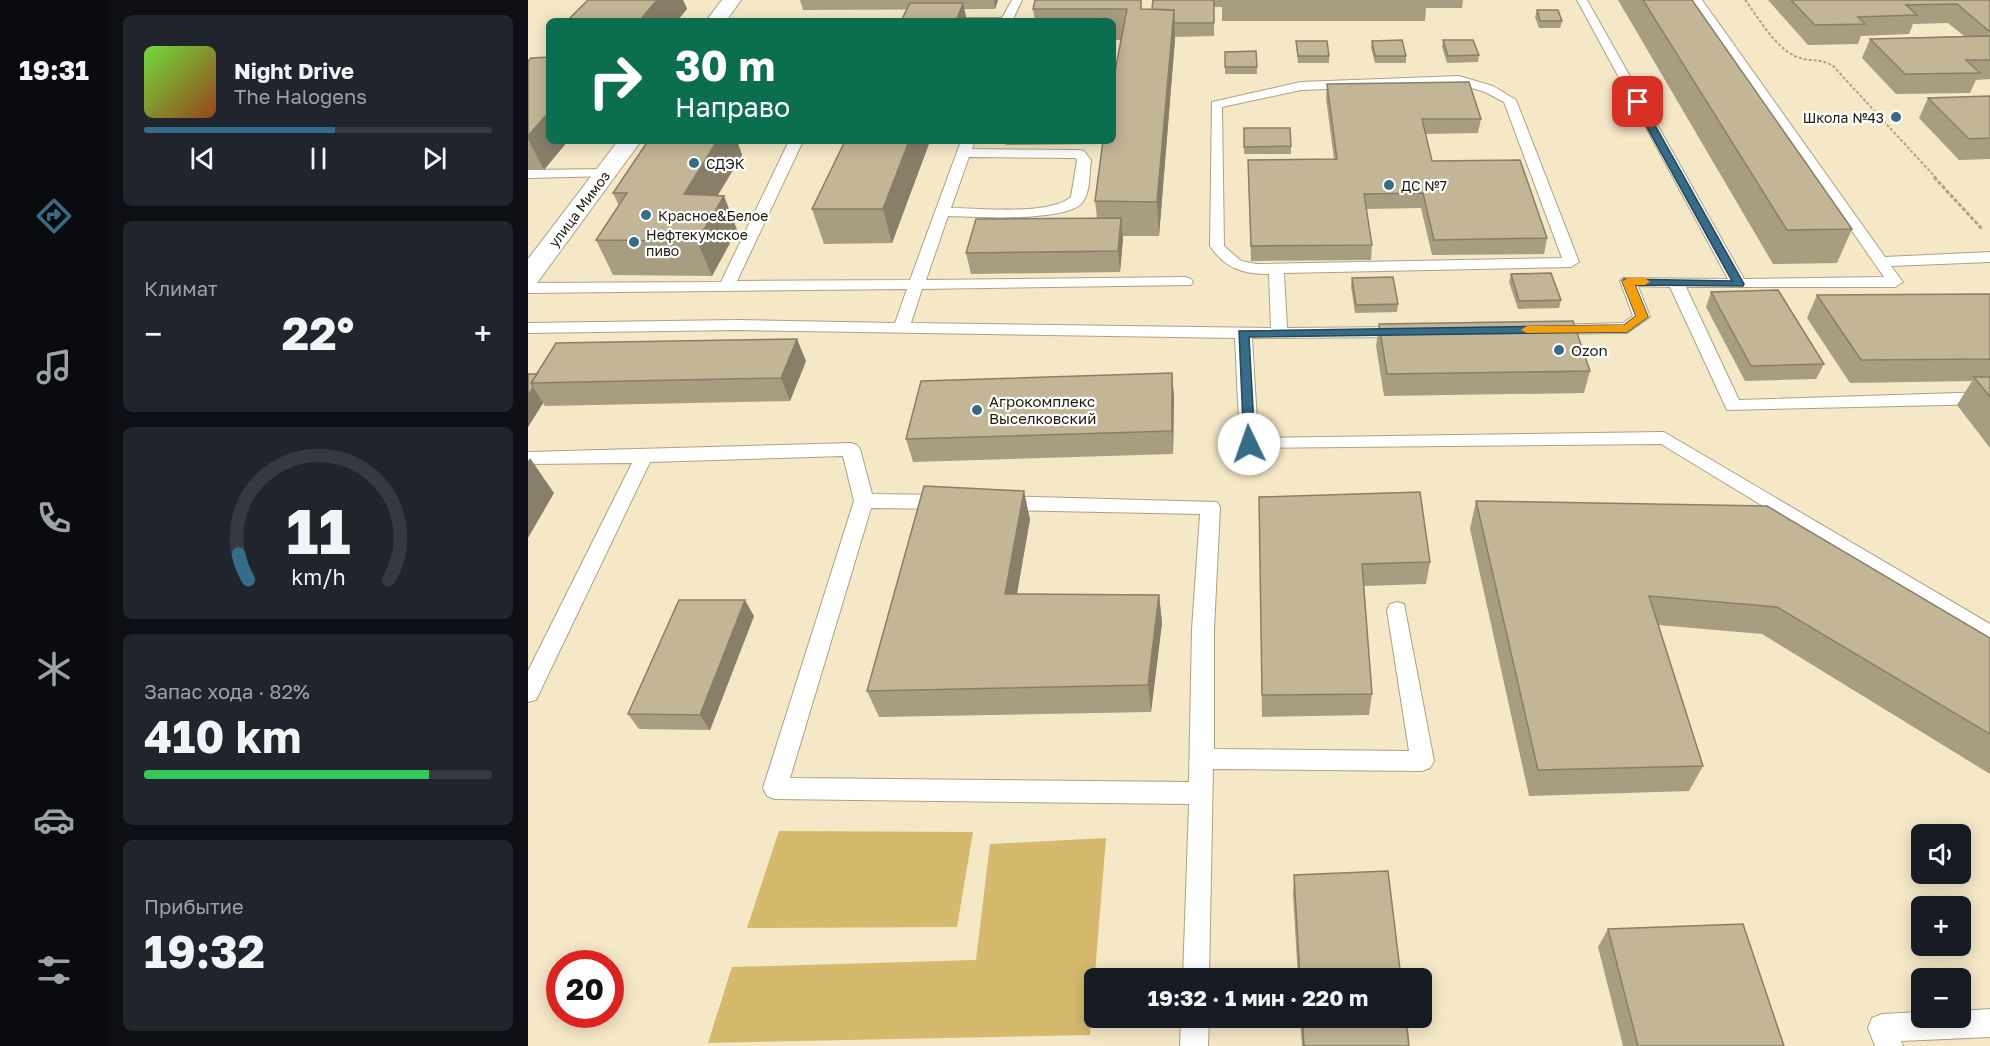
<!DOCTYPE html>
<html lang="ru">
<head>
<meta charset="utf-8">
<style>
  :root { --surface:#171b24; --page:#20242c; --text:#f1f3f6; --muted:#9ea1a6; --line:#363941; --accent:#366c88 }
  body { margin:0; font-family:"Golos Text",sans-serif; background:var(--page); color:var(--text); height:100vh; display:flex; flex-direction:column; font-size:22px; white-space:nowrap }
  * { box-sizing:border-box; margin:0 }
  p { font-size:20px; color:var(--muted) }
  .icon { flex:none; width:33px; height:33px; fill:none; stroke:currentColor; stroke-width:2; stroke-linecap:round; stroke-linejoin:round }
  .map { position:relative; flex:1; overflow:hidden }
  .sheet { display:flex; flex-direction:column; gap:15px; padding:15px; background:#0d0f14; width:420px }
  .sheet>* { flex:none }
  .guide { position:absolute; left:18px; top:18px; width:570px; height:126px; border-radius:9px; box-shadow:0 3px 15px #0003; background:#0b6e4f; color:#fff; overflow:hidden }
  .fabs { position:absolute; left:1383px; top:824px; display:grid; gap:12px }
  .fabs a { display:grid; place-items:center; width:60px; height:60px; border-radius:9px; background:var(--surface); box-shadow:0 3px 15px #0003; font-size:30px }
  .speed { position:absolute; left:18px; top:950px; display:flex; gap:12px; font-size:30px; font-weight:700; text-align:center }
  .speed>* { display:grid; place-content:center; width:78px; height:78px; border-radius:50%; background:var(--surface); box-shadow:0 3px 15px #0003; line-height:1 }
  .speed .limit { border:9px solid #d22; background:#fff; color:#111 }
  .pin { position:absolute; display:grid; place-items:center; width:51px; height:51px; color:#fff; margin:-26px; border-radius:12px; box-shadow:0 3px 9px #0006 }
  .me { position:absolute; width:66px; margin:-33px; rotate:357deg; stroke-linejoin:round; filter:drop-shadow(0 0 4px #0008) }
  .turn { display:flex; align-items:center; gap:21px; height:126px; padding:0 30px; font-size:27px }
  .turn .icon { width:78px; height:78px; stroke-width:2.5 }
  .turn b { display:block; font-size:42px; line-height:51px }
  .big { font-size:45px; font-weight:700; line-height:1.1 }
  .sheet .card { flex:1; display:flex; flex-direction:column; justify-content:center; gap:9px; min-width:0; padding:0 21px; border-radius:9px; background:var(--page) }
  .sheet .dial { align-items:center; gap:0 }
  .dial svg { height:156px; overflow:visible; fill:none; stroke:var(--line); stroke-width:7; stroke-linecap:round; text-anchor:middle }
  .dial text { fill:var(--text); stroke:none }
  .song { display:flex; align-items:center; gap:18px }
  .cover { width:72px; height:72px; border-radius:9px; background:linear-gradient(135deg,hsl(100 70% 55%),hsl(20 70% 35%)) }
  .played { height:6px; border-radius:3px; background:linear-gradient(90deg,var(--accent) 55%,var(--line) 55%) }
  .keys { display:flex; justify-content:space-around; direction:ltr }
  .heat { display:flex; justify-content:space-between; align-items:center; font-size:33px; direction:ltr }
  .charge { height:9px; border-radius:4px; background:linear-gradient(90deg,#34c759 82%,var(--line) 0) }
  .trip { position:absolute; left:556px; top:968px; width:348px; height:60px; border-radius:9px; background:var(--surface); box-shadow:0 3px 15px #0003; font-weight:700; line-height:60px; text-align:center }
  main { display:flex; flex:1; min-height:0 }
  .dock { display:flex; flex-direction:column; width:108px; justify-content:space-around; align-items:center; background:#090b0e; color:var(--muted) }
  .dock .icon { width:42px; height:42px }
  .dock .current { color:var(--accent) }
  .dock b { font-size:27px; color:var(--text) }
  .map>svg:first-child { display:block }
  .green { fill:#d5b96d }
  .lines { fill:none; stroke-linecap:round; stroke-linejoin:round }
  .service-casing { stroke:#ada182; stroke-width:2 }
  .tertiary-casing { stroke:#ada182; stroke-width:2 }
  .path-far1 { stroke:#aca288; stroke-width:2; stroke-dasharray:3 2; stroke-linecap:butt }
  .path { stroke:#aca288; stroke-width:3; stroke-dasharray:4 2; stroke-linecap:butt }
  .service { fill:#fff; fill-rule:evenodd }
  .tertiary { fill:#fff; fill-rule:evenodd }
  .wall { fill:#a79d81 }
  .shaded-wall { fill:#887f69 }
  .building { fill:#c2b696; stroke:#887f69; stroke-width:1.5 }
  .route { fill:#366c88; stroke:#234658; stroke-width:1.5 }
  .slow { fill:#f59e0b }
  .poi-dot { fill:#366c88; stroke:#fff; stroke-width:2 }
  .labels { text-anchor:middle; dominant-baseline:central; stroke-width:4.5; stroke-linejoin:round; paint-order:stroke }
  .far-poi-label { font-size:14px; fill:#1f1a0e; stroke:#fff; text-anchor:start }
  .far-street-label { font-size:14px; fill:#1f1a0e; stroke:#fff }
  .poi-label { font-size:15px; fill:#1f1a0e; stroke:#fff; text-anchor:start }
</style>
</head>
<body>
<main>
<nav class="dock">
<b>19:31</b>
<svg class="icon current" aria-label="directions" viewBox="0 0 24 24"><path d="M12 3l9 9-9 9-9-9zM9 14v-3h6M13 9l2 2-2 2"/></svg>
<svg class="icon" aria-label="music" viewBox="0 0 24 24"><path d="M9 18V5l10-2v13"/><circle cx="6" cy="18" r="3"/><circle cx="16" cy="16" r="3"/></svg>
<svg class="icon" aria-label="phone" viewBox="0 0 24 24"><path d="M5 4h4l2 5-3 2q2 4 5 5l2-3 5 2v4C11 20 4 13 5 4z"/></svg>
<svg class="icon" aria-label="climate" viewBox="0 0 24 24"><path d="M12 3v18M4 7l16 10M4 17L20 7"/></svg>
<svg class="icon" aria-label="car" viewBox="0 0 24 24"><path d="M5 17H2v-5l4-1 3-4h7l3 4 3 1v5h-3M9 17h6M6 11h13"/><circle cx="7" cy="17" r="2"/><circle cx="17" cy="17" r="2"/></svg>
<svg class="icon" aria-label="filters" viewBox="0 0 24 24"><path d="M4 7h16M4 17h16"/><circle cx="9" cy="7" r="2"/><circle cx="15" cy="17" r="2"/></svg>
</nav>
<section class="sheet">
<div class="card">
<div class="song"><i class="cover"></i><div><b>Night Drive</b><p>The Halogens</p></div></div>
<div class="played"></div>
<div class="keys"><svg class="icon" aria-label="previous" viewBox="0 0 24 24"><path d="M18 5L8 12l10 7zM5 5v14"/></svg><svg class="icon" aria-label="pause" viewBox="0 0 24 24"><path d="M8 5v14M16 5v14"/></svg><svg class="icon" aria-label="next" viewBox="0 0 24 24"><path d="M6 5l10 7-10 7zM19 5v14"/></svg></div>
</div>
<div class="card"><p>Климат</p>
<div class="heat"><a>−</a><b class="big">22°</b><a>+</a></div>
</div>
<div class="card dial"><svg viewBox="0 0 100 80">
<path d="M14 69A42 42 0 1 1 86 69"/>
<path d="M14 69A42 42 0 0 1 9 56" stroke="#366c88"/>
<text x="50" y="56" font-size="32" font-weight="700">11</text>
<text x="50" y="72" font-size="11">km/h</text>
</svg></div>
<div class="card"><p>Запас хода · 82%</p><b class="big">410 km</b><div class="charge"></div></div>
<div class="card"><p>Прибытие</p><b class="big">19:32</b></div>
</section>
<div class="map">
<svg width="1462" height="1046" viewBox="0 0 1462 1046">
  <rect width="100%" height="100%" fill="#f5e8c7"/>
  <!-- green -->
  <g class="green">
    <path d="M251 831 445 832 429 927 219 928Z"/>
    <path d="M578 838 562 1035 180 1043 204 967 448 960 462 844Z"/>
  </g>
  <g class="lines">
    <!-- service casing -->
    <g class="service-casing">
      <g id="service">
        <path d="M484 0H494L484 21H404L410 18H474Z"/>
        <path d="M1049 0H1059L1216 279 1356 277 1163 0H1174L1357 257 1462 252V262L1363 266 1375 282 1367 287H1158L1211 400 1462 392V404L1199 410 1142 287 1110 286 1122 317 1099 333 1017 334 1015 330 1023 325 1095 323 1105 316 1092 281 1095 278 1200 279Z"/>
        <path d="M931 76 965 86 988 100 1051 262 1043 267 756 273 759 328 876 327 884 332 876 337 724 338 730 438 1136 432 1462 624V644L1133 444 715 448 712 444 707 338 209 330 0 333V323L209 320 367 323 379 289 0 293V283L193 282 261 141H275L209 281 382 280 433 141H447L444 149 551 150 556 151 563 160C561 173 563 194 553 204 533 222 448 217 420 216L398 280 657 277 663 279 665 282 663 285 394 289 383 323 743 328 741 274C714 274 697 268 682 246L684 102 773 82ZM930 84 957 92 976 102 1034 258 729 264 713 261 696 246 694 107 773 90ZM441 157 547 158 549 160 543 197C520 216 453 208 423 208Z"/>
        <path d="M79 169 86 173 84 176 0 178V170Z"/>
        <path d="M323 443 329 445 332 449 344 494 418 495 425 497 428 502 425 507 418 509 343 508 262 778 661 782 664 629 672 514 474 510 467 508 464 503 467 498 474 496 689 502 692 507 686 629V749L881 751 859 610 862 604 869 602 876 604 906 761 902 768 894 771 685 769 681 978H655L661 804 247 799 239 796 235 788 326 501 315 456 122 462 8 700 0 702V671L104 463 0 464V452Z"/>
        <path d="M1462 1009V1037L1373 1041 1375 1046H1347L1340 1028 1344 1018 1354 1014 1394 1012V1017H1432V1011Z"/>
        <path d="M653 1017H681L680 1046H652Z"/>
      </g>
    </g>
    <!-- tertiary casing -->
    <g class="tertiary-casing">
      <g id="tertiary">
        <path d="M194 0H213L198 21H178Z"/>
        <path d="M90 141H113L9 283 0 285V259Z"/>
      </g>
    </g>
    <!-- path-far1 -->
    <path class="path-far1" d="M1217 0C1231 18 1247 48 1269 57 1282 62 1295 58 1306 67L1408 178"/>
    <!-- path -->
    <path class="path" d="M1406 177 1454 229"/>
    <!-- service -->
    <use href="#service" class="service"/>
    <!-- tertiary -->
    <use href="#tertiary" class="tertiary"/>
  </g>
  <!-- wall -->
  <g class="wall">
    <path d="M60 0H155L159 9 149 21H39Z"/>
    <path d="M272 0H470L467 9 275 10Z"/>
    <path d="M625 0H935L934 8H898L897 21H694V7H686V36L647 37 631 236H595L592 272 443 274 438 253 569 218 567 201 574 144 478 145 477 141H585L593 40H585V21H507L505 9H624Z"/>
    <path d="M1090 0H1164L1324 229 1309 263 1245 264Z"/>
    <path d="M1240 0H1462V79L1448 80 1442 93 1368 94 1334 58 1342 39 1436 36 1420 23 1385 24 1381 34 1333 36 1330 44 1280 45Z"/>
    <path d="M1009 10 1034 21 1032 28H1011L1007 17Z"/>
    <path d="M915 40 951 55 950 62 919 63 914 47Z"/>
    <path d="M768 41 801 56V63H770Z"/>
    <path d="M844 41 878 56V63H847L843 48Z"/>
    <path d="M728 51 729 74H697V52Z"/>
    <path d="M0 61 16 170H0Z"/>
    <path d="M799 84 953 119 950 133 898 134 904 161 1019 238 1016 254 904 255 893 208 838 209 844 245 843 260 723 261 720 160 806 159 798 98Z"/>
    <path d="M1462 96V159L1431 160 1391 118 1400 98Z"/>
    <path d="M716 128 763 146V154H716Z"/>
    <path d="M120 141H209L214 155 190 195 196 196 209 230 184 276 85 275 68 240 91 206 85 193Z"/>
    <path d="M317 141H402L364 243 296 244 284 209Z"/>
    <path d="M983 274 1033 300 1031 308 990 309 981 282Z"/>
    <path d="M824 278 870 304 869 312 827 313 823 286Z"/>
    <path d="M1183 292 1296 364 1288 379 1217 381 1178 307Z"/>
    <path d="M1462 294V448L1429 405 1444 381 1322 383 1279 318 1289 295Z"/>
    <path d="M851 324 1062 371 1056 393 856 396 848 346Z"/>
    <path d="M278 361 262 401 17 406 15 403 0 427V374Z"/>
    <path d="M646 396 645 454 385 462 378 439Z"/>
    <path d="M731 497 902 562 898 584 836 586 844 694 841 715 734 717Z"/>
    <path d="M948 501 1462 638V774L1234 634 1130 625 1175 766 1161 791 1001 796 942 529Z"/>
    <path d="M502 519 489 594 631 595 634 623 623 712 351 717 339 691Z"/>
    <path d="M226 616 182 730 111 729 100 714Z"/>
    <path d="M766 875 873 978H770L765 894Z"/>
    <path d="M1080 929 1256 1046H1095L1070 947Z"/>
    <path d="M772 1017H878L881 1046H774Z"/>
  </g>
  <!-- shaded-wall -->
  <g class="shaded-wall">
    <path d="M129 0H155L159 9 149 21H113L112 20Z"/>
    <path d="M466 0H470L467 9Z"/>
    <path d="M435 3 439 21H428Z"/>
    <path d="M646 10 647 40 631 236 629 202Z"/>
    <path d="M21 112V141H40L16 170 0 139V136Z"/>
    <path d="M189 141H209L214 155 170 228 156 194Z"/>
    <path d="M381 141H402L364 243 355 209Z"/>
    <path d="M196 196 209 230 184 276 169 241Z"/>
    <path d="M593 218 595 239 592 272 590 251Z"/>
    <path d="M269 339 278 361 262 401 253 378Z"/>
    <path d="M644 373 646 396 645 454 644 431Z"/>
    <path d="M5 387 15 403 0 427V396Z"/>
    <path d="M2 458 26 493 0 538V461Z"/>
    <path d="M496 491 502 519 484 622 477 594Z"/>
    <path d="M631 595 634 623 623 712 620 685Z"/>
    <path d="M217 600 226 616 182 730 172 715Z"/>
  </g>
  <!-- building -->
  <g class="building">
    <path d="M60 0H129L112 20 39 21Z"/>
    <path d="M507 0H613V9L646 10 629 202 567 201 575 141H585V82L599 9H505Z"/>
    <path d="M625 0H686V23H646V10L624 9Z"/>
    <path d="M1115 0H1164L1324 229 1259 230Z"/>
    <path d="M1263 0H1462V32L1429 4 1378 5 1389 15 1330 17 1337 24 1287 25Z"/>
    <path d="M382 3H435L428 21H373Z"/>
    <path d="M1009 10H1030L1034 21H1012Z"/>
    <path d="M1462 36V60H1438L1452 73 1377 74 1342 39Z"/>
    <path d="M874 40 878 56H847L844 41Z"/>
    <path d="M915 40H945L951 55 920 56Z"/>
    <path d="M768 41H799L801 56H770Z"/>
    <path d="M728 51 729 67H697V52Z"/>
    <path d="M21 57V112L0 136V61L3 58Z"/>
    <path d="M941 82 953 119H894L904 161 992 160 1019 238 906 240 895 193 836 194 844 245 723 246 720 160 809 159 799 84Z"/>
    <path d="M1462 96V138L1441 139 1400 98Z"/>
    <path d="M716 128H762L763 146 716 147Z"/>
    <path d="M120 141H189L156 194 196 196 169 241 68 240 99 193H85Z"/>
    <path d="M317 141H381L355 209H284Z"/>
    <path d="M593 218 590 251 438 253 448 219Z"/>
    <path d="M1023 273 1033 300 991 301 983 274Z"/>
    <path d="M865 277 870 304 828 305 824 278Z"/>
    <path d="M1250 290 1296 364 1223 366 1183 292Z"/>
    <path d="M1462 294V359L1333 360 1289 295Z"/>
    <path d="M1045 321 1062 371 859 374 851 324Z"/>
    <path d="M269 339 253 378 3 383 28 343Z"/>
    <path d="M644 373V431L378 439 393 381Z"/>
    <path d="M0 374H9L3 383 5 387 0 396Z"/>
    <path d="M1446 377H1462V397Z"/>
    <path d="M396 486 496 491 477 594 631 595 620 685 339 691Z"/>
    <path d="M892 492 902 562 834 564 844 694 734 695 731 497Z"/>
    <path d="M948 501 1239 506 1462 638V734L1249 607 1121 596 1175 766 1010 770Z"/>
    <path d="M151 600H217L172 715 100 714Z"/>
    <path d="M860 871 873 978H772L766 875Z"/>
    <path d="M1215 924 1256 1046H1110L1080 929Z"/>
    <path d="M774 1017H878L881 1046H776Z"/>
  </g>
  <!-- route -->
  <path class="route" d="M1110 99 1114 102 1216 284 1215 286 1107 285 1120 317 1099 332 721 337 727 444 725 447H716L711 331 1096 325 1108 316 1094 281 1096 279 1204 281 1105 102Z"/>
  <!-- slow -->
  <path class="slow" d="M1100 278H1117L1122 282 1117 285H1107L1120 317 1099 332 999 333 993 330 999 326 1096 325 1108 316 1094 281Z"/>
  <!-- markers -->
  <g class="poi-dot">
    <circle cx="1368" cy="117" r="6"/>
    <circle cx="166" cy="163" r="6"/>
    <circle cx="861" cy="185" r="6"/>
    <circle cx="118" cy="215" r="6"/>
    <circle cx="106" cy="242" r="6"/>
    <circle cx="1031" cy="350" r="6"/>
    <circle cx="449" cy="410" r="6"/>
  </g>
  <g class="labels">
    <!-- far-poi labels -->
    <g class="far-poi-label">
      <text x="1356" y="117" text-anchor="end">Школа №43</text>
      <text x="178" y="163">СДЭК</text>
      <text x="873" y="185">ДС №7</text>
      <text x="130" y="215">Красное&amp;Белое</text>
      <text x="118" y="234">Нефтекумское<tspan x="118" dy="16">пиво</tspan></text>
    </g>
    <!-- far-street labels -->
    <g class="far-street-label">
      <text transform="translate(51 209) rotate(-53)">улица Мимоз</text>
    </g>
    <!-- poi labels -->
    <g class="poi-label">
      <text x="1043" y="350">Ozon</text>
      <text x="461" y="401">Агрокомплекс<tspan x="461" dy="17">Выселковский</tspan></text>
    </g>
  </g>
</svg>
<div class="fabs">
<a><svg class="icon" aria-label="sound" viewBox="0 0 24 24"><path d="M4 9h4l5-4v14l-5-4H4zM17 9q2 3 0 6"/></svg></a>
<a>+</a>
<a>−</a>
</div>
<div class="speed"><div class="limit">20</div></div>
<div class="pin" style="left:1110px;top:102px;background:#d93025"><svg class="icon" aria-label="arrive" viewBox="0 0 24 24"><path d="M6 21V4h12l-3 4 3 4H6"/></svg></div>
<svg class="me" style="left:721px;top:444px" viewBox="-20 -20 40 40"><circle r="19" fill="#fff"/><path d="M0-13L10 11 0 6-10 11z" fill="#366c88"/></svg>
<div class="trip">19:32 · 1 мин · 220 m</div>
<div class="guide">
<div class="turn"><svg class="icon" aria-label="right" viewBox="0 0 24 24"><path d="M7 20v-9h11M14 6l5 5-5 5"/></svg><div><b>30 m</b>Направо</div></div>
</div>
</div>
</main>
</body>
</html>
